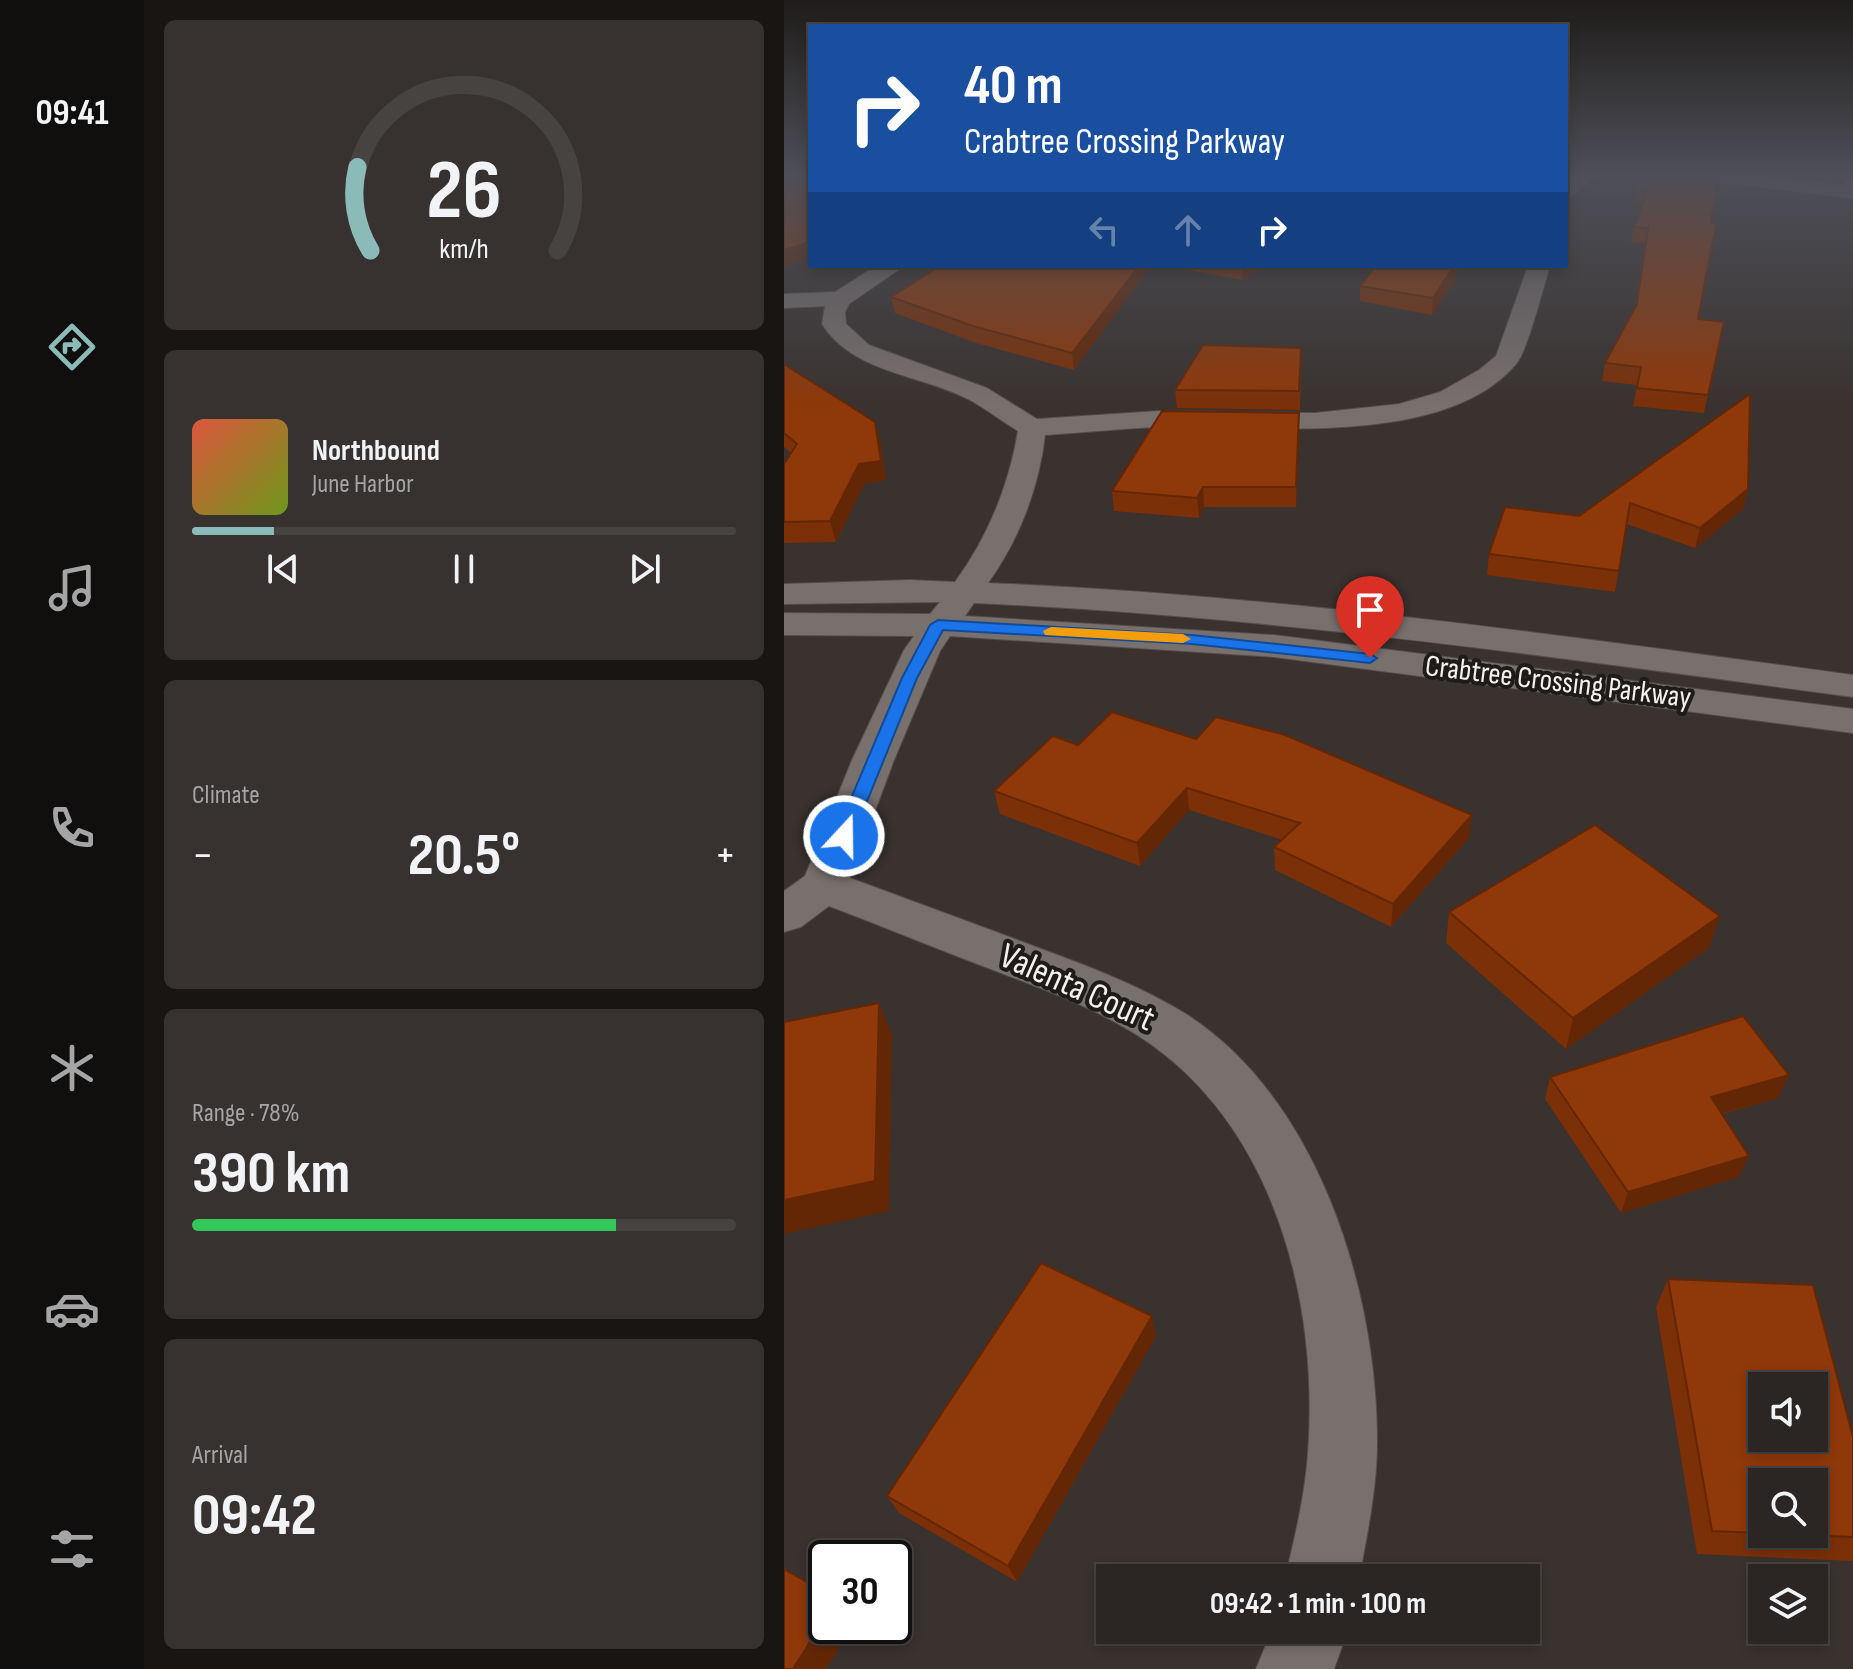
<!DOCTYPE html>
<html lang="en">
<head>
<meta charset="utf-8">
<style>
  :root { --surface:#2b2623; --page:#373230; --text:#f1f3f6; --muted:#a6a5a6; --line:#474341; --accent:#8bbbb9 }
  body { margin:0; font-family:"Sofia Sans Condensed",sans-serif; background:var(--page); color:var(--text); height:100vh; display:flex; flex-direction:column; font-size:30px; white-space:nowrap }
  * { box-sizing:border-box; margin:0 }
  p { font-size:26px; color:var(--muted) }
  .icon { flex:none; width:44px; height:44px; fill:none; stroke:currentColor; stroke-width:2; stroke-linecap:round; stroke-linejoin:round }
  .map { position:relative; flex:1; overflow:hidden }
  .drawer { display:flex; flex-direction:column; gap:20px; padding:20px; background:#181513; width:640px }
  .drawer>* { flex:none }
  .banner { position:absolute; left:24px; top:24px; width:760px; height:244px; border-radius:0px; box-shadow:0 4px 12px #0003,0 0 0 2px var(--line); background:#1a4fa0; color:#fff; overflow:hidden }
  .buttons { position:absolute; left:964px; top:1372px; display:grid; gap:16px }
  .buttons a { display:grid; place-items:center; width:80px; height:80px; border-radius:0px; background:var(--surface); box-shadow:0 4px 12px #0003,0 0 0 2px var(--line); font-size:40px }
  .speed { position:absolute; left:24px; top:1540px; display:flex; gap:16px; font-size:40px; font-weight:700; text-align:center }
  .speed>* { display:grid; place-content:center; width:104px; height:104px; border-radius:50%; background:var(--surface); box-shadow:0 4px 12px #0003,0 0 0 2px var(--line); line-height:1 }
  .speed .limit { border:4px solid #111; border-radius:12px; background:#fff; color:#111 }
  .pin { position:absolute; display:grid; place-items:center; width:68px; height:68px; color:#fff; margin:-82px -34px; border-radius:50% 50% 50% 0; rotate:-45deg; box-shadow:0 0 8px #0007 }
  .pin .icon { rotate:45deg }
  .me { position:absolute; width:88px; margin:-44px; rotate:21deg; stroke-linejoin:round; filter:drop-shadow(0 0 6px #0008) }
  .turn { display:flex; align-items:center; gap:28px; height:168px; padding:0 24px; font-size:36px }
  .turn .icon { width:104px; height:104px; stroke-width:2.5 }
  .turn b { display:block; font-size:56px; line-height:68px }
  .lanes { display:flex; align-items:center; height:76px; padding:0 24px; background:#0003; justify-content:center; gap:40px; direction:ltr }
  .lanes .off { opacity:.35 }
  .big { font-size:60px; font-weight:700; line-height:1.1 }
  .drawer .tile { flex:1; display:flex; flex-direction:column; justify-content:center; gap:12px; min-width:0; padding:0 28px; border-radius:12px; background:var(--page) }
  .drawer .dial { align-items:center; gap:0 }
  .dial svg { height:208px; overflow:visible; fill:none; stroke:var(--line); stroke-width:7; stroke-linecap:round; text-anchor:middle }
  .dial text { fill:var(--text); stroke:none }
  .song { display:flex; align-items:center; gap:24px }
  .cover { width:96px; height:96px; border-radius:12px; background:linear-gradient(135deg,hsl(10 70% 55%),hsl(80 70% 35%)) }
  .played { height:8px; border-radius:4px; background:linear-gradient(90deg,var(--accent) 15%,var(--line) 15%) }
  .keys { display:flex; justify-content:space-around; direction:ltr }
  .heat { display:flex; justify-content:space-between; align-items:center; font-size:44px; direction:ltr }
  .charge { height:12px; border-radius:6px; background:linear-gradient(90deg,#34c759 78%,var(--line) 0) }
  .trip { position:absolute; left:312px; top:1564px; width:444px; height:80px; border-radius:0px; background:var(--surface); box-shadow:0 4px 12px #0003,0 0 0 2px var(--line); font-weight:700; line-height:80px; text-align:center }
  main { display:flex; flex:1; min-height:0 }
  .tabs { display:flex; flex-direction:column; width:144px; justify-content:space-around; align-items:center; background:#110f0e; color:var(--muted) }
  .tabs .icon { width:56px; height:56px }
  .tabs .current { color:var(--accent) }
  .tabs b { font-size:36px; color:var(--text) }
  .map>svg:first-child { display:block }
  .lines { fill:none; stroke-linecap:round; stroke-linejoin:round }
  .minor-casing { stroke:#534e4b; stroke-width:2 }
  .major-casing { stroke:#534e4b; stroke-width:2 }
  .minor { fill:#78706d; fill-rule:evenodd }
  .major { fill:#b26d4f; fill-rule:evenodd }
  .wall { fill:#7b3008 }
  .shaded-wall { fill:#642706 }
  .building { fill:#8f3809; stroke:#642706; stroke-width:2; fill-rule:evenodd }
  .route { fill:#1a73e8; stroke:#114b97; stroke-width:2 }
  .slow { fill:#f59e0b }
  .labels { text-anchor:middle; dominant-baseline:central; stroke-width:8; stroke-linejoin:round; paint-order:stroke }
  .street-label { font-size:30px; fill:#f5f1ef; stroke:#1e1b19 }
  .near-street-label { font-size:36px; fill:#f5f1ef; stroke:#1e1b19 }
</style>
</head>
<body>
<main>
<nav class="tabs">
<b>09:41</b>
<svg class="icon current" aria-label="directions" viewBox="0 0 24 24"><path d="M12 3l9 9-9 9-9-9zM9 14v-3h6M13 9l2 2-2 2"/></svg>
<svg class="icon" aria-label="music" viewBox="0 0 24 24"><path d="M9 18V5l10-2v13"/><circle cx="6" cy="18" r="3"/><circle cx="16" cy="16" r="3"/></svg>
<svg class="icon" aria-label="phone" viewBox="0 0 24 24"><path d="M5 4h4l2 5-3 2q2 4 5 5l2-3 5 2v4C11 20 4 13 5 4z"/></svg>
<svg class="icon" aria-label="climate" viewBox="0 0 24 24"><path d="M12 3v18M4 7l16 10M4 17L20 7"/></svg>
<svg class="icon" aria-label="car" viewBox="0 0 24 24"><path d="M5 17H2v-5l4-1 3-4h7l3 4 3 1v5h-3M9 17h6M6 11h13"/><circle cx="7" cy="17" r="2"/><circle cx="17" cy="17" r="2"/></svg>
<svg class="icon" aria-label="filters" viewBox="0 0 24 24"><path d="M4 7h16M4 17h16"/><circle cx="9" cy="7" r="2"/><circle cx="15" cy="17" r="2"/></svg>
</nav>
<section class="drawer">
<div class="tile dial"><svg viewBox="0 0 100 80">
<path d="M14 69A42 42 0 1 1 86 69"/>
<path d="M14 69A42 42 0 0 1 9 37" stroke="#8bbbb9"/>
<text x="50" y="56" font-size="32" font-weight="700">26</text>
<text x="50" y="72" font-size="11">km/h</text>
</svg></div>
<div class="tile">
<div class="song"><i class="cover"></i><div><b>Northbound</b><p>June Harbor</p></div></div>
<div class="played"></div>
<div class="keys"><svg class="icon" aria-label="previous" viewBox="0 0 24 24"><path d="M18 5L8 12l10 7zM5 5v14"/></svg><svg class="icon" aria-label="pause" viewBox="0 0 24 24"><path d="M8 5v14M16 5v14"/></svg><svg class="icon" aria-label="next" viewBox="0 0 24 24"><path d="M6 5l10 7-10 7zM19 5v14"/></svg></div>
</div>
<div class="tile"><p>Climate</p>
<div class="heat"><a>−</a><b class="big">20.5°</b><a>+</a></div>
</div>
<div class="tile"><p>Range · 78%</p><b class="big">390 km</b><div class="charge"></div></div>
<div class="tile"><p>Arrival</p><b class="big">09:42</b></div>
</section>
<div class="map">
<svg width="1069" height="1669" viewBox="0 0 1069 1669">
  <rect width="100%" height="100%" fill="#39322f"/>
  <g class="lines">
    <!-- minor casing -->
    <g class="minor-casing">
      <g id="minor">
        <path d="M791 174H812L789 195 782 197V180Z"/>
        <path d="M903 174H955L1069 186V198L912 179Z"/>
        <path d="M92 266H120L65 304 61 312 62 324 85 345 203 388 253 419 375 411 531 413 615 404 656 392 695 370 712 356 744 266H766C759 287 744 350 732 364 660 449 477 425 376 427 338 428 299 433 261 435 255 488 235 540 204 583 494 595 782 636 1069 675V697C777 658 485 616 190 603L181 616 490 635 1069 709V733L490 657 166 636 156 651 110 760 66 878C121 898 176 919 231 939 289 961 349 981 402 1014 533 1098 591 1286 593 1434 594 1483 584 1531 575 1578H501C511 1537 521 1495 524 1453 535 1306 493 1135 368 1045 319 1010 259 989 204 968 151 948 98 926 45 906L17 927 0 932V891L21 876 68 760 120 650 130 636 0 635V613L146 614 156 602 0 604V584L126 580 171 582C204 537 225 485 234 431 218 421 202 409 186 400 137 374 70 374 38 324L41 306 0 308V294L51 292Z"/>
        <path d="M488 1630H564L550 1669H472Z"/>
      </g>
    </g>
    <!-- major casing -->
    <g class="major-casing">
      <path id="major" d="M1055 174H1069V188L1063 187Z"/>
    </g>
    <!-- minor -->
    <use href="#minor" class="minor"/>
    <!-- major -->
    <use href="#major" class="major"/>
  </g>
  <!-- wall -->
  <g class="wall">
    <path d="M934 174 914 319 940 322 920 413 849 406 853 385 818 381 821 363 852 305 861 243 847 242 850 227 859 203 850 202 852 188Z"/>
    <path d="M156 266H367L290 370 192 343 111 313 107 297Z"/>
    <path d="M382 266H482L459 280Z"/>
    <path d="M592 266H677L667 286 648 315 576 301V286Z"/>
    <path d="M0 364 96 441 102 480 80 484 52 542 0 543V464L7 453 0 447Z"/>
    <path d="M517 365 516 410 393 408 391 390Z"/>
    <path d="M966 394 964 489 959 509 911 548 843 524 831 592 703 575 705 554 795 516Z"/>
    <path d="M515 432 512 507H420L415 518 330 511 328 491Z"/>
    <path d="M294 745 685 838 607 927 491 870 490 847 499 840 405 810 356 866 216 814 210 791Z"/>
    <path d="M665 912 925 948 782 1049 662 943Z"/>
    <path d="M1005 1075 994 1098 938 1114 955 1177 837 1213 761 1099 766 1077Z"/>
    <path d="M884 1279 1069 1437V1561L913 1554 872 1307Z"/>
    <path d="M368 1316 372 1336 233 1582 115 1513 103 1496Z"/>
  </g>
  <!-- shaded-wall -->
  <g class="shaded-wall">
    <path d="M26 242V258L0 267V250Z"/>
    <path d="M355 266H367L290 370 288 353Z"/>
    <path d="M458 266H482L459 280Z"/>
    <path d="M670 266H677L667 286 648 315 649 298Z"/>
    <path d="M515 413V432L512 507V487Z"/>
    <path d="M91 422 96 441 102 480 80 484 52 542 46 521 75 464Z"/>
    <path d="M419 487 420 507 415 518 413 498Z"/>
    <path d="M964 489 959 509 911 548 916 528Z"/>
    <path d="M403 788 405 810 356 866 353 843Z"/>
    <path d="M688 815 685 838 607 927 609 904Z"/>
    <path d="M936 916 925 948 782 1049 789 1018Z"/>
    <path d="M95 1003 108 1034 105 1211 0 1234V1200Z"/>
    <path d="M1005 1075 994 1098 918 1119 927 1097Z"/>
    <path d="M965 1156 955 1177 837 1213 844 1192Z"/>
    <path d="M368 1316 372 1336 233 1582 224 1566Z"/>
    <path d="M42 1616V1626H69L42 1669H9Z"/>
  </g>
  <!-- building -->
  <g class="building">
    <path d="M0 174H26V242L0 250V180L3 179H0Z"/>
    <path d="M856 174H934L927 223 932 224 914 319 940 322 924 395 853 388 857 367 821 363 853 304 864 228 850 227 864 189 852 188Z"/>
    <path d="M156 266H355L288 353 189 326 107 297Z"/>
    <path d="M592 266H670L649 298 576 286Z"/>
    <path d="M419 345 517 348 515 391 391 390Z"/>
    <path d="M0 364 91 422 97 461 75 464 46 521 0 522V464L13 444 0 433Z"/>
    <path d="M966 394 964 489 916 528 846 503 835 571 705 554 721 507 795 516Z"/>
    <path d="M378 411 515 413 512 487H419L413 498 328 491Z"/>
    <path d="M328 712 412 739 432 717 501 735 688 815 609 904 490 847 516 823 403 788 353 843 210 791 269 736 294 745Z"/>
    <path d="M811 825 936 916 789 1018 665 912Z"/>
    <path d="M95 1003 91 1181 0 1200V1022Z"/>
    <path d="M959 1016 1005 1075 927 1097 965 1156 844 1192 766 1077Z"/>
    <path d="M257 1263 368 1316 224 1566 103 1496Z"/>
    <path d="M884 1279 1029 1285 1069 1437V1537L991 1534H1030V1482H978V1533L928 1531ZM978 1386H1030V1438H978Z"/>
    <path d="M0 1569 42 1593V1616L9 1669H0Z"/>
  </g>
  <!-- sky -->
  <linearGradient id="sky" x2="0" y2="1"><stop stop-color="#1f1c1a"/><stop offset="0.43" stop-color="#4e4f58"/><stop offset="1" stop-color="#4e4f58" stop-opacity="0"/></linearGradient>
  <rect width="1069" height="407" fill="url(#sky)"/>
  <!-- route -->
  <path class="route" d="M154 620 408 635 586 654 593 658 586 663 408 644 159 630 133 678 69 836 66 840H54L51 836 118 678 146 625Z"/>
  <!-- slow -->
  <path class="slow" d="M267 627 399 634 407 639 399 643 261 635 259 631Z"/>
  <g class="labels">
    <!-- street labels -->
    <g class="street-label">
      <text transform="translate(774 682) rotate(7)">Crabtree Crossing Parkway</text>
    </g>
    <!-- near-street labels -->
    <g class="near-street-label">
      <text transform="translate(293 988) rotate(24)">Valenta Court</text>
    </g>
  </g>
</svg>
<div class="buttons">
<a><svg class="icon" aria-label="sound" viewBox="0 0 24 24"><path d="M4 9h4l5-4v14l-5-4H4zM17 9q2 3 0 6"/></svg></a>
<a><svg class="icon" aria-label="search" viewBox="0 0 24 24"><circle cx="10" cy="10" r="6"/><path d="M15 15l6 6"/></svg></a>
<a><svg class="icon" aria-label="layers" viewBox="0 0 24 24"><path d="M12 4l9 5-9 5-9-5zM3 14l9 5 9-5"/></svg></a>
</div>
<div class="speed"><div class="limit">30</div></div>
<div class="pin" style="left:586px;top:658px;background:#d93025"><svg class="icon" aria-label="arrive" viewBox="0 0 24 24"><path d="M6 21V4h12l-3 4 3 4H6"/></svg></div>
<svg class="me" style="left:60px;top:836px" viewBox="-20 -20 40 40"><circle r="17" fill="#1a73e8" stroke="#fff" stroke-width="3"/><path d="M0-11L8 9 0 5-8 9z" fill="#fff"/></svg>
<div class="trip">09:42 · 1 min · 100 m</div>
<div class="banner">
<div class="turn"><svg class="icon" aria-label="right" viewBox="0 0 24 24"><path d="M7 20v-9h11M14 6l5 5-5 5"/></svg><div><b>40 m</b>Crabtree Crossing Parkway</div></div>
<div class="lanes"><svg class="icon off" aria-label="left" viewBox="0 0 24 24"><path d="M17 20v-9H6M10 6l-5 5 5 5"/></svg><svg class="icon off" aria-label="ahead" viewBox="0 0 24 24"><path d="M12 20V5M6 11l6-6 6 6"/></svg><svg class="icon" aria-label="right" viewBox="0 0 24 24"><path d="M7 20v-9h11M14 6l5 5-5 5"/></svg></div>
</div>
</div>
</main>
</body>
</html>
